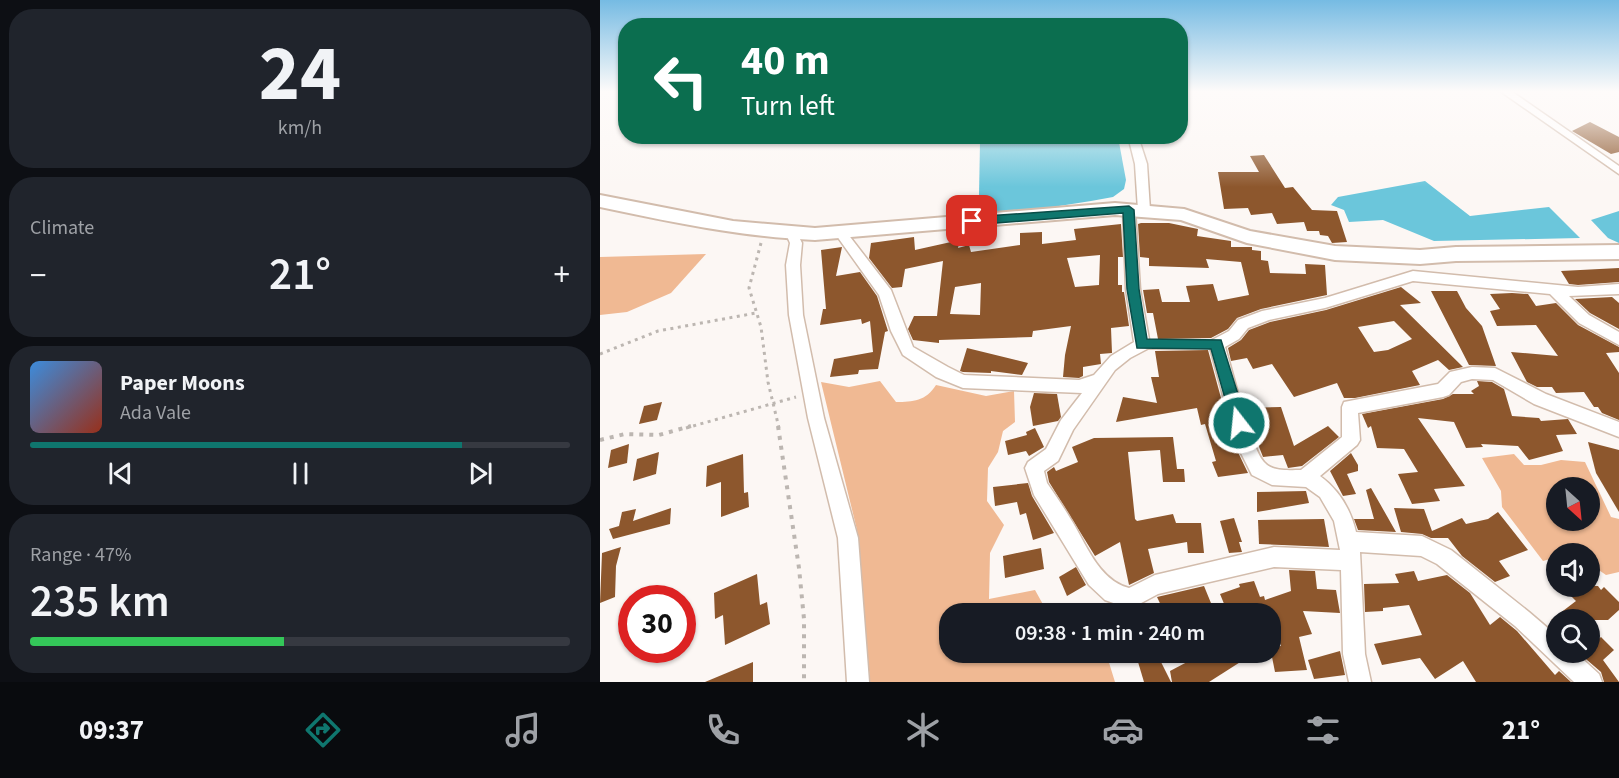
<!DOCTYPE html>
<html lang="en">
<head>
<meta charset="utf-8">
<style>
  :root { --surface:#171b24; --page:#20242c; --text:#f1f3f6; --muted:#9ea1a6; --line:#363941; --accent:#0f766e }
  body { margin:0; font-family:"Source Sans 3",sans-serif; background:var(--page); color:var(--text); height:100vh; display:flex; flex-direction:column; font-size:22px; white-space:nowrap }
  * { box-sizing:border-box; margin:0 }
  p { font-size:20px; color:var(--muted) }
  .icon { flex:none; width:33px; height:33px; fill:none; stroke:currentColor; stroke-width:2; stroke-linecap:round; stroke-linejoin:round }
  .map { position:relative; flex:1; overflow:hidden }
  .sheet { display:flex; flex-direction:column; gap:9px; padding:9px; background:#0d0f14; width:600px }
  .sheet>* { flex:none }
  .banner { position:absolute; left:18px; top:18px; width:570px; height:126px; border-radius:24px; box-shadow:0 2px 4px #0004; background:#0b6e4f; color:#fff; overflow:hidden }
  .needle { width:39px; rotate:153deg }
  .controls { position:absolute; left:946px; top:477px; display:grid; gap:12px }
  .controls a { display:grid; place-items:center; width:54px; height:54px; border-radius:50%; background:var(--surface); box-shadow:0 2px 4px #0004; font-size:30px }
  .speed { position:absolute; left:18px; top:585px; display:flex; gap:12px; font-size:30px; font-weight:700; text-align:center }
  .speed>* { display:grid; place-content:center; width:78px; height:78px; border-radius:50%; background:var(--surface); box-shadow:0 2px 4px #0004; line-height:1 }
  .speed .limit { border:9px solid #d22; background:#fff; color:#111 }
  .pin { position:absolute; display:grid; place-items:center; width:51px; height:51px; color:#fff; margin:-26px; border-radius:12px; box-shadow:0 3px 9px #0006 }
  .me { position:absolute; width:66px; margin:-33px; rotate:344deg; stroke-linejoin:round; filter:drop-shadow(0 0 4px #0008) }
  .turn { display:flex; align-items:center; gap:21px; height:126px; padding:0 24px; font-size:27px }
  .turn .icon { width:78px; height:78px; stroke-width:2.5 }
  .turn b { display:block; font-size:42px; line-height:51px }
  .big { font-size:45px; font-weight:600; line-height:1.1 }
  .sheet .widget { flex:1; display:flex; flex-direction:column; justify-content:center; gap:9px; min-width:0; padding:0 21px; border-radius:24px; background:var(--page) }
  .sheet .dial { align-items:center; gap:0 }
  .dial b { font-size:78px; line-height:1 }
  .song { display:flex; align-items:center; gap:18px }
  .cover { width:72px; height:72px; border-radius:9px; background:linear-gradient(135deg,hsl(210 70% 55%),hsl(10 70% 35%)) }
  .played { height:6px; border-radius:3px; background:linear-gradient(90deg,var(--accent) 80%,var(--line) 80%) }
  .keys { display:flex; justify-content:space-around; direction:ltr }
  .heat { display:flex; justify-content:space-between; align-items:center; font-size:33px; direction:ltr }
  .charge { height:9px; border-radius:4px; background:linear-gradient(90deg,#34c759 47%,var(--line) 0) }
  .trip { position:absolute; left:339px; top:603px; width:342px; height:60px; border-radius:24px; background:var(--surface); box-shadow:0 2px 4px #0004; font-weight:600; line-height:60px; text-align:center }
  .tabs { display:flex; height:96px; justify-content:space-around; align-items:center; background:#090b0e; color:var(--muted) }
  .tabs .icon { width:42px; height:42px }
  .tabs .current { color:var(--accent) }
  .tabs b { font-size:27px; color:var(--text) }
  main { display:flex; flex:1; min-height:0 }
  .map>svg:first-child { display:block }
  .green { fill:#f0b993; fill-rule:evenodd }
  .water { fill:#6bc6db }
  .building { fill:#8d572d; fill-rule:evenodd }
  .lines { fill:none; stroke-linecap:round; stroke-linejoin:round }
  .lane-casing { stroke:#d2bcac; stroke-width:10 }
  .street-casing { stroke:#d2bcac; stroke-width:3 }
  .primary-casing { stroke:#d2bcac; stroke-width:4 }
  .path-far1 { stroke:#bcb6b1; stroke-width:3; stroke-dasharray:3 4.5; stroke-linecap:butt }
  .path { stroke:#bcb6b1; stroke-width:4; stroke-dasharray:4 6; stroke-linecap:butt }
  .lane { stroke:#fff; stroke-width:8 }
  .street { fill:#fff; fill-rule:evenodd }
  .primary { fill:#fff; fill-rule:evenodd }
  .route { fill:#0f766e; stroke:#0a4d48; stroke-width:1.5 }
</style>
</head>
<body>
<main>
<section class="sheet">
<div class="widget dial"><b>24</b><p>km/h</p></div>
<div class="widget"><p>Climate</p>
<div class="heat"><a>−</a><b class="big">21°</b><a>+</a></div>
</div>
<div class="widget">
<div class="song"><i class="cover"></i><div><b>Paper Moons</b><p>Ada Vale</p></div></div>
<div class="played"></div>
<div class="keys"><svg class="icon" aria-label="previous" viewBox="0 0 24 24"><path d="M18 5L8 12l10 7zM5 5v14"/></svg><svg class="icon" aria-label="pause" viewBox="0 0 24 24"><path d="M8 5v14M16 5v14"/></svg><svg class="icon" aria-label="next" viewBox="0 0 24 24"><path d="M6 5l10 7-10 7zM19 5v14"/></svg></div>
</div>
<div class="widget"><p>Range · 47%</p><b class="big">235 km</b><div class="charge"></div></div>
</section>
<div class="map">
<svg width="1019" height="682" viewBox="0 0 1019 682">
  <rect width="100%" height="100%" fill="#fcf7f4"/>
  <!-- green -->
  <g class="green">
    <path d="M106 254 71 293 27 312 0 315V257Z"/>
    <path d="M280 381 296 402C313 402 326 401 336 385L386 396 414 391 415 422 403 431 398 452 388 468 387 501 404 525 390 553 389 599 435 590 445 608 460 613 350 614V652L506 653 515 682H270L257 530 221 382 249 387Z"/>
    <path d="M914 454 924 465H941L961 460 985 462 1011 517 1019 519V572L1006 575 990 564V554H957V557L943 561 902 507 901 491 882 458ZM957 488H990V520H957Z"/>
  </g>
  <!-- water -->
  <g class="water">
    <path d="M383 137H518L526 180 524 189 513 197 491 201 415 213H396L384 206 379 196 380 142Z"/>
    <path d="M825 181 870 216 949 207 980 238 834 241 783 220 749 222 744 210 731 205 738 197Z"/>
    <path d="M1019 211V243L1008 238 991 220Z"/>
  </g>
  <!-- building -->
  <g class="building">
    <path d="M990 122 1019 137V152L1011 154 972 131Z"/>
    <path d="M664 155 685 188 693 187 712 210 737 211 747 242 732 243 728 236 720 235 719 231H707L704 222 677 224 672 213 651 215 648 208 624 209 618 172H659L650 156Z"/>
    <path d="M541 223H569L598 229 597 236 631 241V247H652V250L661 251V260L668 261 670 273 706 274 705 264 725 265 727 295 661 309 637 318 628 329 611 338 558 339 553 313H547L543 290 559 289 562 302H590L586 286 613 284 618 301 649 295 641 262 606 259 609 268 549 266V258L540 257 538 224Z"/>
    <path d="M521 224 523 257H518V285H522V292H524L529 326 511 328 512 353 500 354 501 364 483 367V376L479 378 463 377 465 355 471 326 433 331 432 337 339 340V343L313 340 308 329 314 316H337L343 261 305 269 302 287 292 288 269 258 271 243 314 237 315 250 360 240 358 248 369 245 371 252 420 245V233L442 232V244L476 240 474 229ZM500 255 499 285 475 287 467 258ZM381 283 380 315 350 314 355 287Z"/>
    <path d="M242 247 236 276 260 272 277 296 288 331 285 332 278 369 259 370 258 374 230 377 234 359 273 352 270 321 262 324 261 319 220 325 223 309H226L221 250Z"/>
    <path d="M1019 268V282L978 285 969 284 961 271Z"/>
    <path d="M801 287 821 303 800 305 863 367 849 370 838 360 812 371 820 385 755 398H744L737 383 694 397 672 364 653 369 647 358 631 361 628 348 641 340 649 330 670 322 726 310ZM794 321 812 339 788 350 774 352 758 327Z"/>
    <path d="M831 291H857L866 308 882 326 896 366 869 365Z"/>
    <path d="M912 293 928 294 936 306 956 303 978 325 1019 347V352L1006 353 1019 373V420L1002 413 998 407H994L984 392 956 393 952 387H937L927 382 911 352 958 356 936 325 897 326 890 311 900 309 890 294Z"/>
    <path d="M1012 297 1019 303V329L990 313 975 299Z"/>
    <path d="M367 348 428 363 422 375 391 371V373L363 372 360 371Z"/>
    <path d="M608 350 621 398V406L623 405 634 444 648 473 618 477 612 462 616 461 605 424 601 425 597 408 516 422 523 397 557 403 551 377H559L555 351Z"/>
    <path d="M877 381 892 382 904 389 912 416 939 418 941 421 968 419 977 434 956 435 963 451 929 460 918 446 881 444 883 447 866 448 854 422 818 418 865 486 834 489 840 501 812 504 798 474 818 472 804 449 777 448 771 426 768 428 762 414 843 399 853 394H874L871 391 879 386Z"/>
    <path d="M434 393 457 394 461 417 458 421 433 426 430 407Z"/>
    <path d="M62 402 57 420 39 424 44 406Z"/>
    <path d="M681 407 694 446 728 426 739 437 702 466 688 468 683 455 663 457 644 408Z"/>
    <path d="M435 428 444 447 429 456 426 451 408 455 405 441 427 435 426 432Z"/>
    <path d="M573 437 577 469H584L585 482H563L560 450 528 452 535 519 537 521 573 514 576 523H601L604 553H588L587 542 548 549 554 573 529 585 520 542 495 556 449 482 447 472 454 467 456 471 478 462 472 447 494 438Z"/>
    <path d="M988 442 1019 450V512L996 473Z"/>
    <path d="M29 444 27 463 8 468 11 450Z"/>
    <path d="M59 452 56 474 33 481 37 459Z"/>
    <path d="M751 453 758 465V471L747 474 756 494 743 496 730 471Z"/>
    <path d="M143 454 144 493 148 492 149 507 121 517V482L106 487 107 466Z"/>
    <path d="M428 483 432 496 454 533 433 540 426 513 420 515 417 502 395 506 393 487Z"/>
    <path d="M771 488 796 532 758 530 754 519H774L766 490Z"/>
    <path d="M706 491 709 503 657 512V492Z"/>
    <path d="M71 508 70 524 13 539 9 529 19 526 22 512 36 509 33 521Z"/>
    <path d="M794 508 824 509 832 531 862 518 866 524 888 519 898 512 928 550 899 561 910 576 895 582 862 556 848 538H831L822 534 801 532Z"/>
    <path d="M634 518 642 542H639L642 552 629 553 620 521Z"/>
    <path d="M724 519 729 547 659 544 658 520Z"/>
    <path d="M21 547 16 566 15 597 0 603 2 553Z"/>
    <path d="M441 548 444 569 405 578 403 556Z"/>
    <path d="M476 567 486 585 467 596 459 577Z"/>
    <path d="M689 570 715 571 717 589 736 590 740 613 703 611 712 634 699 637 707 670 675 672 670 647 681 646 670 614H632L631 612 643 607 642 605 627 611 620 594 640 587 639 584 654 581 660 597 664 596 665 600 691 591Z"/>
    <path d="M814 571 818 581 847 575 870 593 890 625 900 617 917 631 955 675 959 671 971 682H876L863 661 835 679 820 658 782 665 774 644 822 635 809 605 783 608V611L765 612 764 584 799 583 795 574Z"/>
    <path d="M157 574 160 605 167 602 170 624 125 645 123 615 115 619 114 593Z"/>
    <path d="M604 586 613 608 597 614H565L557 597Z"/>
    <path d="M961 586H998L1001 590 1004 587 1019 602V610L1008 620H951L976 601Z"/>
    <path d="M1001 637 1014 650 1003 660 1019 682H1004L1001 672 980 654 990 652V646Z"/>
    <path d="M740 651 745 675 714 679 708 660Z"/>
    <path d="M535 652H556L571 682H544Z"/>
    <path d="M606 652H656L609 682H572L570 671Z"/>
    <path d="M153 662V682H105Z"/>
  </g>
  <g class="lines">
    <!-- lane casing -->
    <g class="lane-casing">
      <path id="lane" d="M542 345 617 344"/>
    </g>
    <!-- street casing -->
    <g class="street-casing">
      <g id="street">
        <path d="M900 91H911L1019 166V174Z"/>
        <path d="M528 136H538L547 164 550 210 544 214 538 210 535 164Z"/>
        <path d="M529 206 535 210 540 289 550 345 547 349 530 358 515 370 473 430 458 461 444 471 447 483C455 495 463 506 470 518 486 543 498 580 529 588L555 575 674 547 740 550 734 521 720 497 706 487 672 485 652 475 636 443 609 344 612 340 629 331 638 320 662 311 725 298 813 271 978 287 1019 284V294L969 296 989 315 1019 332V345L979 323 950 294 813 281 725 308 669 320 648 328 639 339 625 347C632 369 651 450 665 463 673 472 690 470 701 470L742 437V407L744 402 838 384 850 372 872 367 895 368 946 394 1019 422V437L934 404 893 380 872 379 861 382 849 395 843 397 758 413 760 440 757 445 720 476C739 490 751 510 756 532L822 536 851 550 929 612 957 636V652H975L999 674 1002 682H974L915 626 837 564 821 556 760 552 765 654 771 682H749L743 654 741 570 674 567 558 594 530 609 505 600 489 585 434 495 425 468 428 462 446 449 461 420 482 393 363 388 336 377 303 355 291 331 279 295 234 232 236 229H244L291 290 313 347 348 367 364 375 479 380 494 375 511 356 534 342 526 289 523 210Z"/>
        <path d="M192 230 196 231 202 243 200 265 203 315 224 418 258 538 269 682H247L238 538 208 418 189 315 186 265 190 243 186 234Z"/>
      </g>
    </g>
    <!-- primary casing -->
    <g class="primary-casing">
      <path id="primary" d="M0 195 133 221 215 228 515 203 584 209 650 231 735 246 820 250 856 247 1019 245V259L856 261 820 264 735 260 647 243 581 220 515 215 215 240C142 237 71 222 0 207Z"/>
    </g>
    <!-- path-far1 -->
    <g class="path-far1">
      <path d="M161 243 149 288 161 327 168 382 179 428"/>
      <path d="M0 354 58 331 156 313"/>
      <path d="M86 428 196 397"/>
    </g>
    <!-- path -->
    <g class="path">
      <path d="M178 426 199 568 204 619V682"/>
      <path d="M0 440 25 434 59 435 91 426"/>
    </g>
    <!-- lane -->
    <use href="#lane" class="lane"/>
    <!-- street -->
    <use href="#street" class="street"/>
    <!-- primary -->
    <use href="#primary" class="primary"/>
  </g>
  <!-- sky -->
  <linearGradient id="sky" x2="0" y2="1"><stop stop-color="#76bbe3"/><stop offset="0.49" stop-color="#fefbfa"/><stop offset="1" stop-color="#fefbfa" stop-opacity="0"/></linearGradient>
  <rect width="1019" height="187" fill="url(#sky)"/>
  <!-- route -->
  <path class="route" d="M529 206 534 210 539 289 547 339 621 340 647 423 645 428 639 430 634 428 632 423 611 349 537 348 527 289 523 213 372 225 367 221 372 217Z"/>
</svg>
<div class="controls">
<a><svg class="needle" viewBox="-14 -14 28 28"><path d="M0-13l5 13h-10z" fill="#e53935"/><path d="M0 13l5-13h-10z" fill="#9ea1a6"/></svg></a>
<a><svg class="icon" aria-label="sound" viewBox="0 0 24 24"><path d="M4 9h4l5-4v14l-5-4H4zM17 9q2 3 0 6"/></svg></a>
<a><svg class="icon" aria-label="search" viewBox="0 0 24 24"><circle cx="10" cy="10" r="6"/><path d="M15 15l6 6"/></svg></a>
</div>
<div class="speed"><div class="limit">30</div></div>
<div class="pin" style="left:372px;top:221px;background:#d93025"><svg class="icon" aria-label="arrive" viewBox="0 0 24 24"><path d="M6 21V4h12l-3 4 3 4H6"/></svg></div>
<svg class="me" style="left:639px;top:423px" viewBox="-20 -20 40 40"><circle r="17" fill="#0f766e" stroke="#fff" stroke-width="3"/><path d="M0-11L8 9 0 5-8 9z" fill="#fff"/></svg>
<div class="trip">09:38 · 1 min · 240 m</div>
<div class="banner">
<div class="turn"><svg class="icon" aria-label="left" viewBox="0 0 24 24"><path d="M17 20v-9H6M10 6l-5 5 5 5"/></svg><div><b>40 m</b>Turn left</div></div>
</div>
</div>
</main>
<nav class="tabs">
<b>09:37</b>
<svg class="icon current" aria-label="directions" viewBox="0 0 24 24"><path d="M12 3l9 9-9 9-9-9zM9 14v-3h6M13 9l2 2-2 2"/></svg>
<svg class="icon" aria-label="music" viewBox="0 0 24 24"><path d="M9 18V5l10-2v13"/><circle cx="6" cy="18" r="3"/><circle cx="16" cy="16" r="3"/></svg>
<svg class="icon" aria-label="phone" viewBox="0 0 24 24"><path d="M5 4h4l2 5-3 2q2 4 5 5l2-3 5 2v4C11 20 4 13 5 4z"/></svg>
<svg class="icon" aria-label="climate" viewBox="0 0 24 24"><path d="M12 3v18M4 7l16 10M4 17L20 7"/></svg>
<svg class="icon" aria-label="car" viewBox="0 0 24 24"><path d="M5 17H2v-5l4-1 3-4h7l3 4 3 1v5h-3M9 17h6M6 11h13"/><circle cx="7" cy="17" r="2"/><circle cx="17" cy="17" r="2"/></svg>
<svg class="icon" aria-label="filters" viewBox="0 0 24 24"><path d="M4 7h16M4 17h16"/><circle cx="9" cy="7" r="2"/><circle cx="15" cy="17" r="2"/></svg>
<b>21°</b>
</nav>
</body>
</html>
